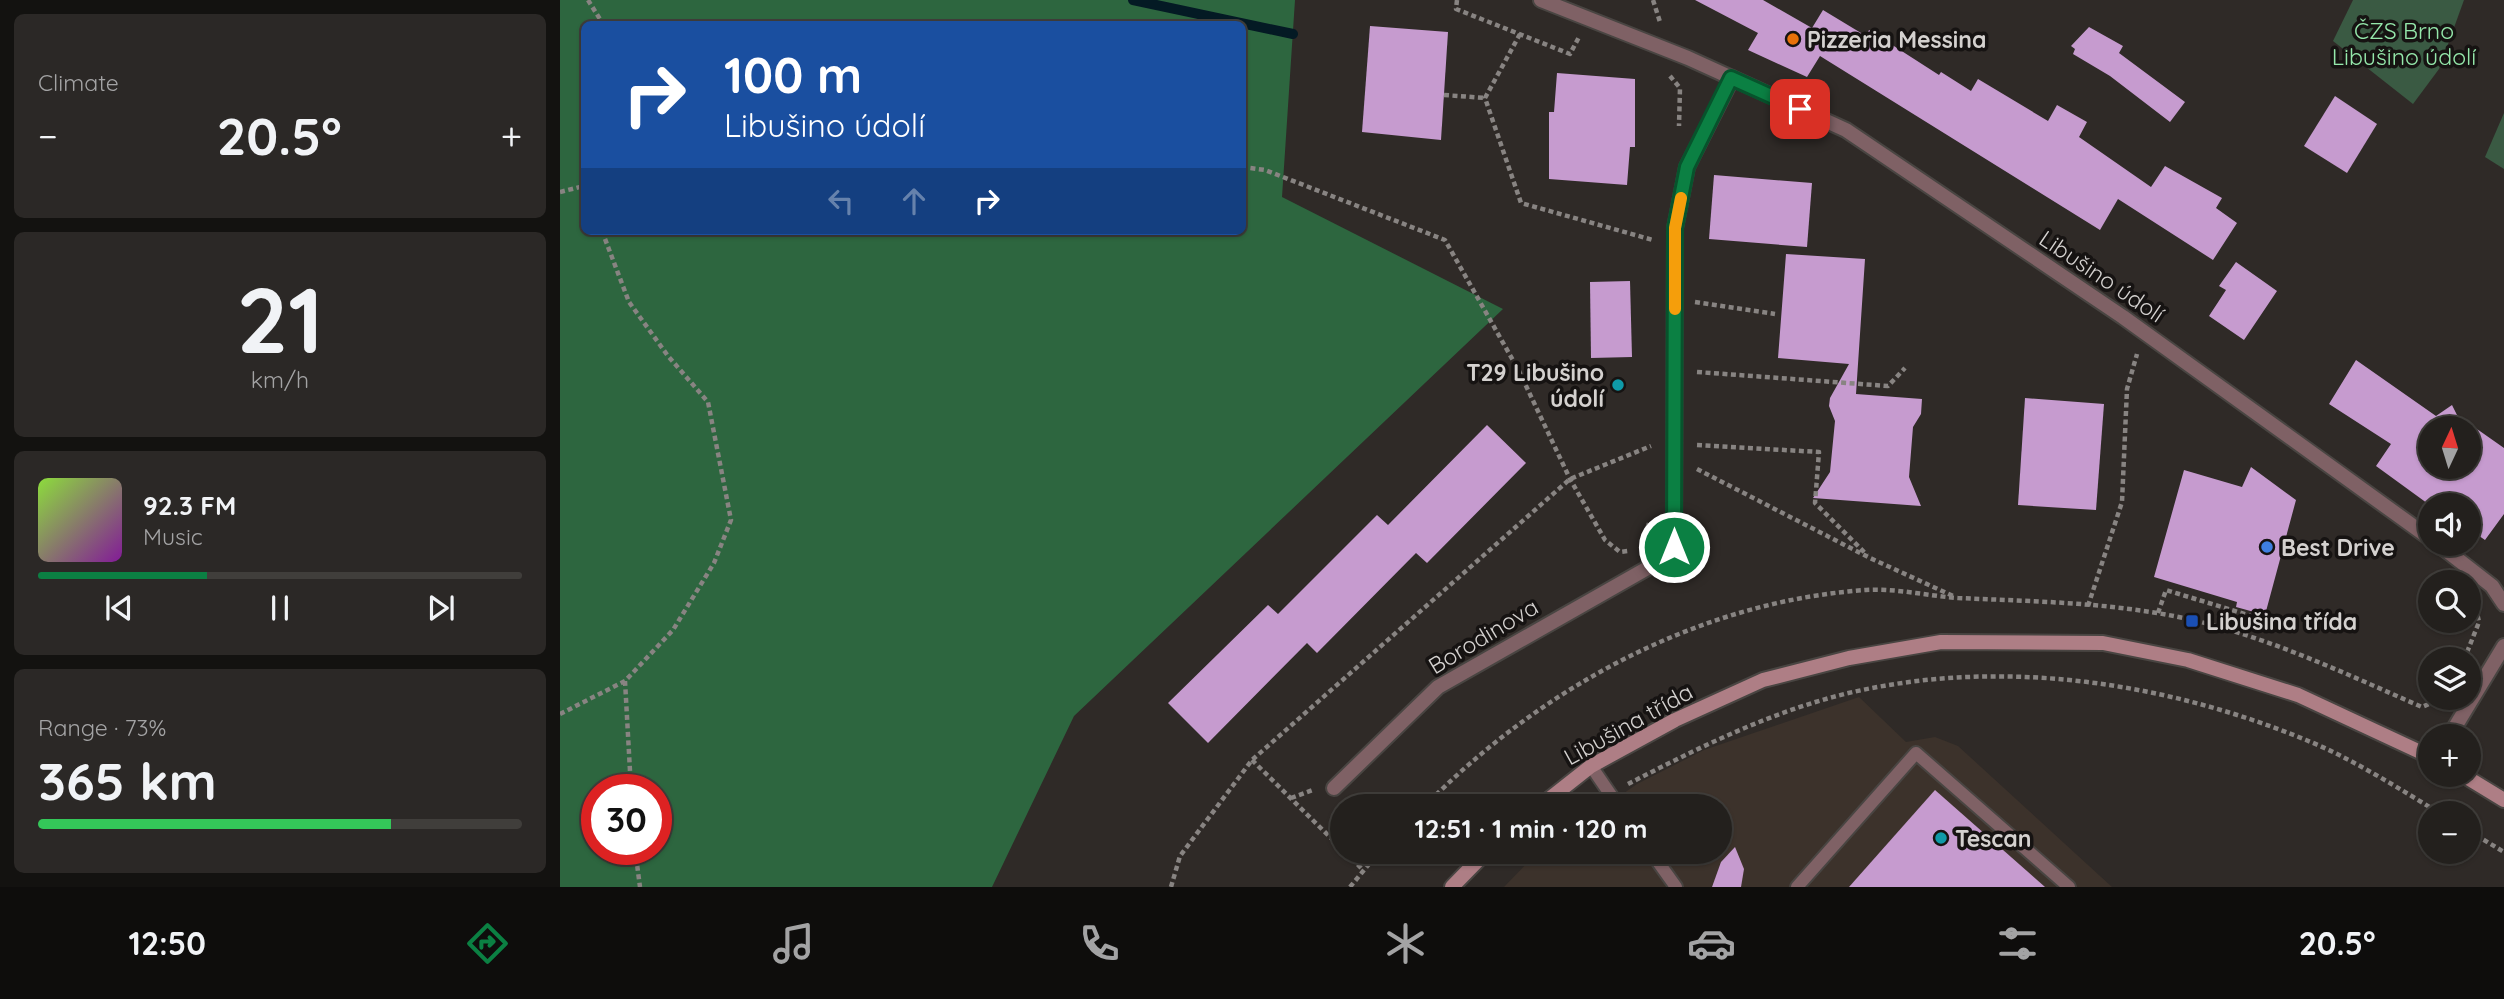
<!DOCTYPE html>
<html lang="en">
<head>
<meta charset="utf-8">
<style>
  :root { --surface:#23201d; --page:#2b2826; --text:#f1f3f6; --muted:#a3a3a4; --line:#403e3b; --accent:#0b8043 }
  body { margin:0; font-family:Quicksand,sans-serif; background:var(--page); color:var(--text); height:100vh; display:flex; flex-direction:column; font-size:26px; white-space:nowrap }
  * { box-sizing:border-box; margin:0 }
  p { font-size:23px; color:var(--muted) }
  .icon { flex:none; width:38px; height:38px; fill:none; stroke:currentColor; stroke-width:2; stroke-linecap:round; stroke-linejoin:round }
  .map { position:relative; flex:1; overflow:hidden }
  .details { display:flex; flex-direction:column; gap:14px; padding:14px; background:#131210; width:560px }
  .details>* { flex:none }
  .hud { position:absolute; left:21px; top:21px; width:665px; height:214px; border-radius:10px; box-shadow:0 2px 5px #0004,0 0 0 2px var(--line); background:#1a4fa0; color:#fff; overflow:hidden }
  .needle { width:46px; rotate:4deg }
  .tools { position:absolute; left:1858px; top:416px; display:grid; gap:14px }
  .tools a { display:grid; place-items:center; width:63px; height:63px; border-radius:50%; background:var(--surface); box-shadow:0 2px 5px #0004,0 0 0 2px var(--line); font-size:35px }
  .speed { position:absolute; left:21px; top:774px; display:flex; gap:14px; font-size:35px; font-weight:700; text-align:center }
  .speed>* { display:grid; place-content:center; width:91px; height:91px; border-radius:50%; background:var(--surface); box-shadow:0 2px 5px #0004,0 0 0 2px var(--line); line-height:1 }
  .speed .limit { border:10px solid #d22; background:#fff; color:#111 }
  .pin { position:absolute; display:grid; place-items:center; width:60px; height:60px; color:#fff; margin:-30px; border-radius:14px; box-shadow:0 4px 10px #0006 }
  .me { position:absolute; width:77px; margin:-38px; rotate:0deg; stroke-linejoin:round; filter:drop-shadow(0 0 5px #0008) }
  .turn { display:flex; align-items:center; gap:24px; height:147px; padding:0 28px; font-size:32px }
  .turn .icon { width:91px; height:91px; stroke-width:2.5 }
  .turn b { display:block; font-size:49px; line-height:60px }
  .lanes { display:flex; align-items:center; height:66px; padding:0 28px; background:#0003; justify-content:center; gap:35px; direction:ltr }
  .lanes .off { opacity:.35 }
  .big { font-size:52px; font-weight:700; line-height:1.1 }
  .details .card { flex:1; display:flex; flex-direction:column; justify-content:center; gap:10px; min-width:0; padding:0 24px; border-radius:10px; background:var(--page) }
  .details .dial { align-items:center; gap:0 }
  .dial b { font-size:91px; line-height:1 }
  .song { display:flex; align-items:center; gap:21px }
  .cover { width:84px; height:84px; border-radius:10px; background:linear-gradient(135deg,hsl(90 70% 55%),hsl(290 70% 35%)) }
  .played { height:7px; border-radius:4px; background:linear-gradient(90deg,var(--accent) 35%,var(--line) 35%) }
  .keys { display:flex; justify-content:space-around; direction:ltr }
  .heat { display:flex; justify-content:space-between; align-items:center; font-size:38px; direction:ltr }
  .charge { height:10px; border-radius:5px; background:linear-gradient(90deg,#34c759 73%,var(--line) 0) }
  .trip { position:absolute; left:770px; top:794px; width:402px; height:70px; border-radius:35px; background:var(--surface); box-shadow:0 2px 5px #0004,0 0 0 2px var(--line); font-weight:700; line-height:70px; text-align:center }
  .dock { display:flex; height:112px; justify-content:space-around; align-items:center; background:#0e0d0c; color:var(--muted) }
  .dock .icon { width:49px; height:49px }
  .dock .current { color:var(--accent) }
  .dock b { font-size:32px; color:var(--text) }
  main { display:flex; flex:1; min-height:0 }
  .map>svg:first-child { display:block }
  .built { fill:#3c322b }
  .green { fill:#3a5a43 }
  .forest { fill:#2d663f; fill-rule:evenodd }
  .lines { fill:none; stroke-linecap:round; stroke-linejoin:round }
  .stream { stroke:#041a24; stroke-width:10 }
  .building { fill:#c69bcf; fill-rule:evenodd }
  .lane-casing { stroke:#494542; stroke-width:16 }
  .street-casing { stroke:#494542; stroke-width:18 }
  .secondary-casing { stroke:#494542; stroke-width:18 }
  .path { stroke:#888482; stroke-width:4.5; stroke-dasharray:5 3.5; stroke-linecap:butt }
  .lane { stroke:#7f6165; stroke-width:12 }
  .street { stroke:#7f6165; stroke-width:14 }
  .secondary { stroke:#ae7e85; stroke-width:14 }
  .route-casing { stroke:#07532c; stroke-width:18 }
  .route { stroke:#0b8043; stroke-width:12 }
  .slow { stroke:#f59e0b; stroke-width:12 }
  .food-dot { fill:#e8710a; stroke:#161312; stroke-width:2.5 }
  .culture-dot { fill:#0f9aa8; stroke:#161312; stroke-width:2.5 }
  .shop-dot { fill:#3f7fe0; stroke:#161312; stroke-width:2.5 }
  .transit-dot { fill:#1a4fb4; stroke:#161312; stroke-width:2.5 }
  .labels { text-anchor:middle; dominant-baseline:central; stroke-width:7; stroke-linejoin:round; paint-order:stroke }
  .park-label { font-size:23px; fill:#95e8ab; stroke:#161312 }
  .poi-label { font-size:23px; font-weight:bold; fill:#d4d1cf; stroke:#161312; text-anchor:start }
  .street-label { font-size:23px; fill:#d4d1cf; stroke:#161312 }
</style>
</head>
<body>
<main>
<section class="details">
<div class="card"><p>Climate</p>
<div class="heat"><a>−</a><b class="big">20.5°</b><a>+</a></div>
</div>
<div class="card dial"><b>21</b><p>km/h</p></div>
<div class="card">
<div class="song"><i class="cover"></i><div><b>92.3 FM</b><p>Music</p></div></div>
<div class="played"></div>
<div class="keys"><svg class="icon" aria-label="previous" viewBox="0 0 24 24"><path d="M18 5L8 12l10 7zM5 5v14"/></svg><svg class="icon" aria-label="pause" viewBox="0 0 24 24"><path d="M8 5v14M16 5v14"/></svg><svg class="icon" aria-label="next" viewBox="0 0 24 24"><path d="M6 5l10 7-10 7zM19 5v14"/></svg></div>
</div>
<div class="card"><p>Range · 73%</p><b class="big">365 km</b><div class="charge"></div></div>
</section>
<div class="map">
<svg width="1944" height="887" viewBox="0 0 1944 887">
  <rect width="100%" height="100%" fill="#2f2a27"/>
  <!-- built -->
  <path class="built" d="M1299 697 1346 742 1375 737 1398 746 1552 887H944L978 852H1160V807H1044L1077 784 1144 750Z"/>
  <!-- green -->
  <g class="green">
    <path d="M1793 0H1904L1879 69 1853 104 1773 41Z"/>
    <path d="M1944 113V169L1925 157Z"/>
  </g>
  <!-- forest -->
  <path class="forest" d="M0 0H735L722 197 943 309 514 716 432 887H0ZM24 24H682V231H24ZM37 789H96V849H37Z"/>
  <g class="lines">
    <!-- stream -->
    <path class="stream" d="M573 0 733 34"/>
  </g>
  <!-- building -->
  <g class="building">
    <path d="M1135 0H1203L1252 28 1263 10 1306 36 1309 30 1379 75 1381 72 1411 91 1418 79 1488 121 1497 105 1527 122 1519 137 1591 187 1605 166 1662 198 1656 208 1677 223 1653 260 1558 199 1540 230 1260 56 1247 77 1188 50 1198 33Z"/>
    <path d="M810 26 888 32 881 140 802 132Z"/>
    <path d="M1529 27 1563 46 1559 53 1625 102 1610 122 1550 76 1513 54 1515 49 1511 46Z"/>
    <path d="M997 73 1075 79V147H1070L1067 185 989 179V112H994Z"/>
    <path d="M1775 96 1817 124 1787 173 1744 146Z"/>
    <path d="M1154 175 1252 183 1247 247 1149 239Z"/>
    <path d="M1226 254 1305 259 1296 394 1362 399 1361 414 1353 427 1349 477 1361 506 1253 498 1270 472 1275 421 1269 406 1270 398 1289 364 1218 358Z"/>
    <path d="M1676 262 1717 291 1684 340 1649 316 1666 290 1659 286Z"/>
    <path d="M1070 281 1072 357 1031 358 1030 282Z"/>
    <path d="M1796 360 1876 416 1892 405 1897 415 1944 448V514L1925 540 1909 529V506H1871L1816 466 1831 444 1769 404ZM1871 429H1909V467H1871Z"/>
    <path d="M1465 398 1544 404 1536 510 1458 505Z"/>
    <path d="M927 425 966 463 867 563 856 553 757 653 747 643 648 743 608 703 708 605 718 614 817 515 828 525Z"/>
    <path d="M1691 467 1736 500 1705 615 1676 607 1677 602 1594 577 1624 470 1682 487Z"/>
    <path d="M1375 790 1485 887H1289Z"/>
    <path d="M1175 847 1184 869 1181 887H1152L1161 862Z"/>
  </g>
  <g class="lines">
    <!-- lane casing -->
    <g class="lane-casing">
      <g id="lane">
        <path d="M1031 766 1059 807"/>
        <path d="M1091 852 1116 887"/>
        <path d="M1237 887 1356 753 1509 887"/>
      </g>
    </g>
    <!-- street casing -->
    <g class="street-casing">
      <g id="street">
        <path d="M981 0 1128 58 1286 130 1563 317 1871 539"/>
        <path d="M1878 544 1932 586 1944 604"/>
        <path d="M1889 737 1944 646"/>
        <path d="M774 788 878 687 1100 561 1114 547 1115 228 1127 167 1172 78"/>
      </g>
    </g>
    <!-- secondary casing -->
    <g class="secondary-casing">
      <g id="secondary">
        <path d="M1903 775 1944 800"/>
        <path d="M979 807 1031 766 1115 720 1203 680 1289 658 1381 642 1543 643 1628 660 1738 695 1871 757"/>
        <path d="M892 887 926 852"/>
      </g>
    </g>
    <!-- path -->
    <g class="path">
      <path d="M28 0 43 24"/>
      <path d="M897 0 896 9 1010 54 1019 37"/>
      <path d="M1093 0 1100 22"/>
      <path d="M960 34 925 98 961 203 1093 240"/>
      <path d="M1110 76 1120 88 1119 126"/>
      <path d="M884 95 925 98"/>
      <path d="M682 167 705 170 885 240 959 371 1010 479 1045 540 1060 552 1068 551"/>
      <path d="M0 192 24 186"/>
      <path d="M1135 302 1215 314"/>
      <path d="M1137 372 1328 386 1345 368"/>
      <path d="M1137 445 1259 452 1255 503 1307 555"/>
      <path d="M1137 469 1310 558 1393 596"/>
      <path d="M1082 544 1089 523"/>
      <path d="M1528 606 1562 502 1567 389 1577 354"/>
      <path d="M1598 613 1606 590 1711 622"/>
      <path d="M1904 660 1919 622 1916 608"/>
      <path d="M65 681 71 789"/>
      <path d="M0 714 65 681 113 630 154 563 171 520 148 402 108 356 69 302 42 231"/>
      <path d="M692 760 782 849"/>
      <path d="M1068 784C1140 747 1214 710 1293 692 1443 658 1605 682 1746 740 1791 758 1840 789 1881 814"/>
      <path d="M731 798 753 790"/>
      <path d="M864 807C979 689 1139 601 1306 590 1336 588 1368 596 1398 598 1464 601 1531 602 1597 613 1690 628 1777 670 1862 707L1883 698"/>
      <path d="M1909 831 1944 852"/>
      <path d="M75 849 80 887"/>
      <path d="M786 852 802 869"/>
      <path d="M611 887 620 856 692 760 1010 479 1091 446"/>
      <path d="M790 887 819 852"/>
    </g>
    <!-- lane -->
    <use href="#lane" class="lane"/>
    <!-- street -->
    <use href="#street" class="street"/>
    <!-- secondary -->
    <use href="#secondary" class="secondary"/>
  </g>
  <g class="lines">
    <!-- route casing -->
    <g class="route-casing">
      <path id="route" d="M1114 547 1115 228 1127 167 1171 78 1240 109"/>
    </g>
    <!-- route -->
    <use href="#route" class="route"/>
    <!-- slow -->
    <path class="slow" d="M1115 309V228L1121 198"/>
  </g>
  <!-- markers -->
  <circle class="food-dot" cx="1233" cy="39" r="7"/>
  <g class="culture-dot">
    <circle cx="1058" cy="385" r="7"/>
    <circle cx="1381" cy="838" r="7"/>
  </g>
  <circle class="shop-dot" cx="1707" cy="547" r="7"/>
  <rect class="transit-dot" x="1625" y="614" width="14" height="14" rx="3.5"/>
  <g class="labels">
    <!-- park labels -->
    <g class="park-label">
      <text x="1844" y="30">ČZS Brno<tspan x="1844" dy="26">Libušino údolí</tspan></text>
    </g>
    <!-- poi labels -->
    <g class="poi-label">
      <text x="1247" y="39">Pizzeria Messina</text>
      <text x="1044" y="372" text-anchor="end">T29 Libušino<tspan x="1044" dy="26">údolí</tspan></text>
      <text x="1721" y="547">Best Drive</text>
      <text x="1646" y="621">Libušina třída</text>
      <text x="1395" y="838">Tescan</text>
    </g>
    <!-- street labels -->
    <g class="street-label">
      <text transform="translate(1542 276) rotate(34)">Libušino údolí</text>
      <text transform="translate(923 636) rotate(-31)">Borodinova</text>
      <text transform="translate(1068 724) rotate(-29)">Libušina třída</text>
    </g>
  </g>
</svg>
<div class="tools">
<a><svg class="needle" viewBox="-14 -14 28 28"><path d="M0-13l5 13h-10z" fill="#e53935"/><path d="M0 13l5-13h-10z" fill="#a3a3a4"/></svg></a>
<a><svg class="icon" aria-label="sound" viewBox="0 0 24 24"><path d="M4 9h4l5-4v14l-5-4H4zM17 9q2 3 0 6"/></svg></a>
<a><svg class="icon" aria-label="search" viewBox="0 0 24 24"><circle cx="10" cy="10" r="6"/><path d="M15 15l6 6"/></svg></a>
<a><svg class="icon" aria-label="layers" viewBox="0 0 24 24"><path d="M12 4l9 5-9 5-9-5zM3 14l9 5 9-5"/></svg></a>
<a>+</a>
<a>−</a>
</div>
<div class="speed"><div class="limit">30</div></div>
<div class="pin" style="left:1240px;top:109px;background:#d93025"><svg class="icon" aria-label="arrive" viewBox="0 0 24 24"><path d="M6 21V4h12l-3 4 3 4H6"/></svg></div>
<svg class="me" style="left:1114px;top:547px" viewBox="-20 -20 40 40"><circle r="17" fill="#0b8043" stroke="#fff" stroke-width="3"/><path d="M0-11L8 9 0 5-8 9z" fill="#fff"/></svg>
<div class="trip">12:51 · 1 min · 120 m</div>
<div class="hud">
<div class="turn"><svg class="icon" aria-label="right" viewBox="0 0 24 24"><path d="M7 20v-9h11M14 6l5 5-5 5"/></svg><div><b>100 m</b>Libušino údolí</div></div>
<div class="lanes"><svg class="icon off" aria-label="left" viewBox="0 0 24 24"><path d="M17 20v-9H6M10 6l-5 5 5 5"/></svg><svg class="icon off" aria-label="ahead" viewBox="0 0 24 24"><path d="M12 20V5M6 11l6-6 6 6"/></svg><svg class="icon" aria-label="right" viewBox="0 0 24 24"><path d="M7 20v-9h11M14 6l5 5-5 5"/></svg></div>
</div>
</div>
</main>
<nav class="dock">
<b>12:50</b>
<svg class="icon current" aria-label="directions" viewBox="0 0 24 24"><path d="M12 3l9 9-9 9-9-9zM9 14v-3h6M13 9l2 2-2 2"/></svg>
<svg class="icon" aria-label="music" viewBox="0 0 24 24"><path d="M9 18V5l10-2v13"/><circle cx="6" cy="18" r="3"/><circle cx="16" cy="16" r="3"/></svg>
<svg class="icon" aria-label="phone" viewBox="0 0 24 24"><path d="M5 4h4l2 5-3 2q2 4 5 5l2-3 5 2v4C11 20 4 13 5 4z"/></svg>
<svg class="icon" aria-label="climate" viewBox="0 0 24 24"><path d="M12 3v18M4 7l16 10M4 17L20 7"/></svg>
<svg class="icon" aria-label="car" viewBox="0 0 24 24"><path d="M5 17H2v-5l4-1 3-4h7l3 4 3 1v5h-3M9 17h6M6 11h13"/><circle cx="7" cy="17" r="2"/><circle cx="17" cy="17" r="2"/></svg>
<svg class="icon" aria-label="filters" viewBox="0 0 24 24"><path d="M4 7h16M4 17h16"/><circle cx="9" cy="7" r="2"/><circle cx="15" cy="17" r="2"/></svg>
<b>20.5°</b>
</nav>
</body>
</html>
